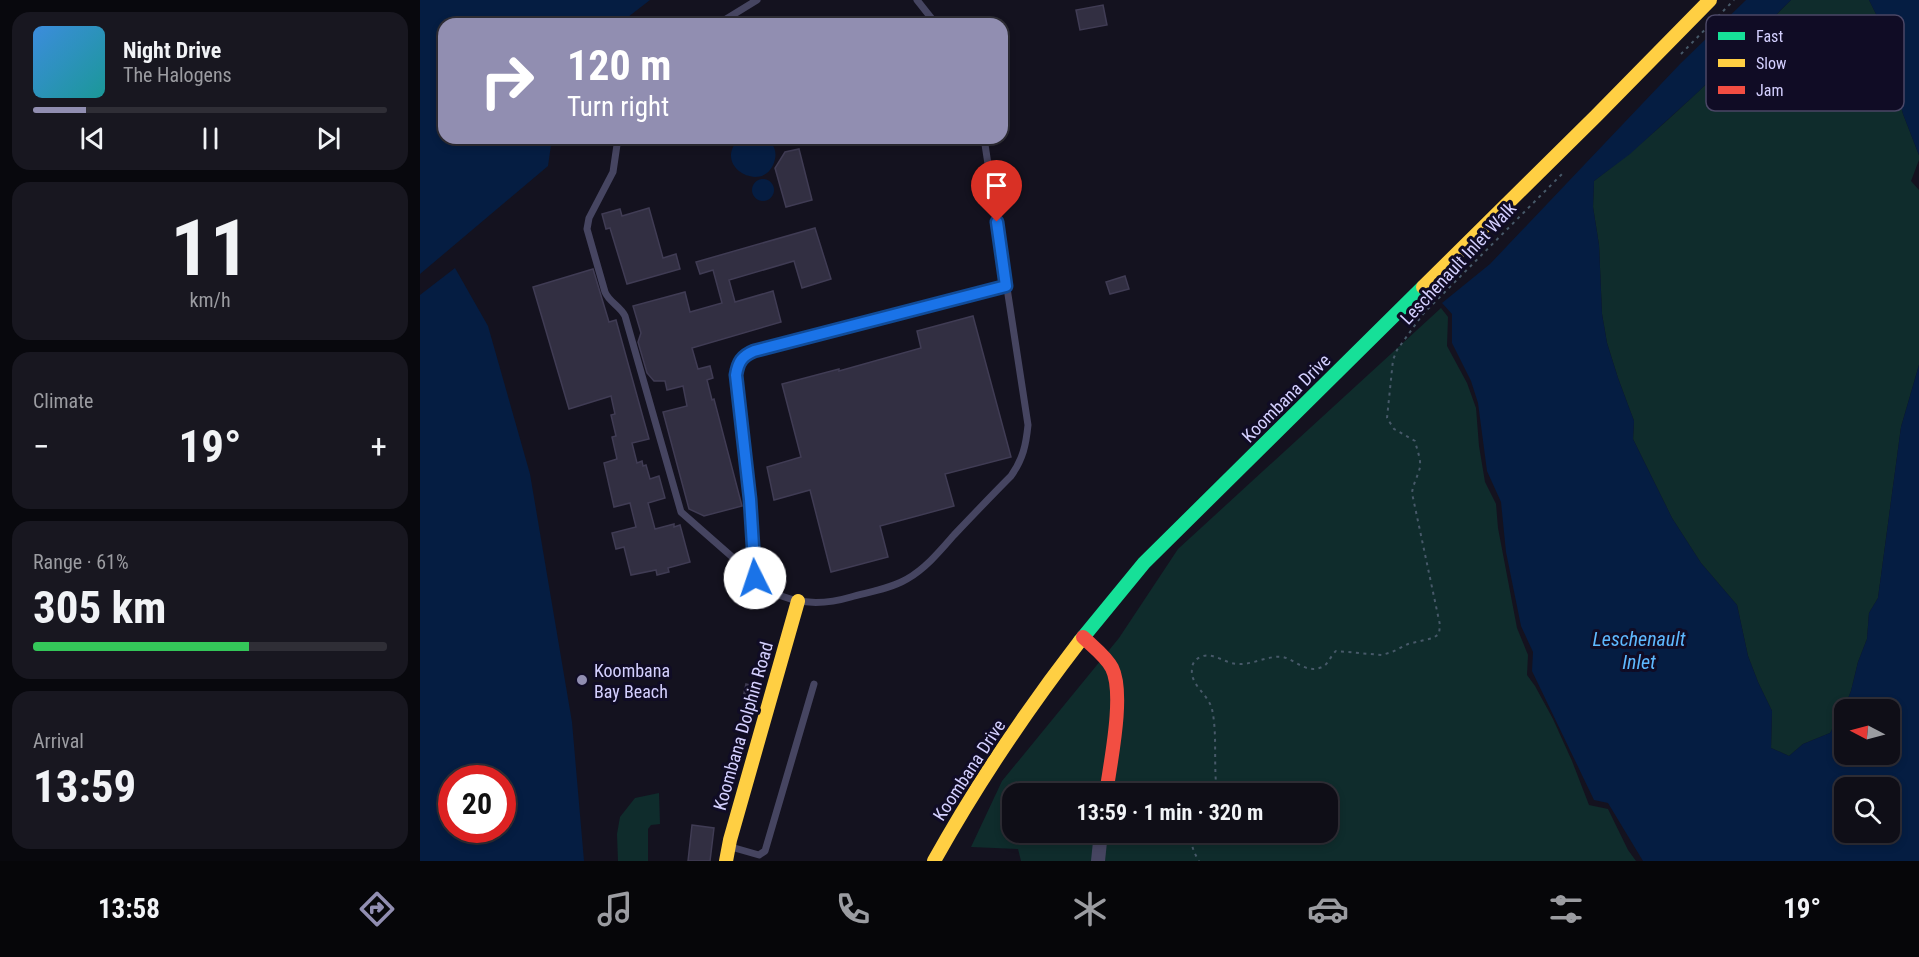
<!DOCTYPE html>
<html lang="en">
<head>
<meta charset="utf-8">
<style>
  :root { --surface:#0f0e17; --page:#181720; --text:#f1f3f6; --muted:#9b9ca1; --line:#2f2e36; --accent:#918eb1 }
  body { margin:0; font-family:"Roboto Condensed",sans-serif; background:var(--page); color:var(--text); height:100vh; display:flex; flex-direction:column; font-size:22px; white-space:nowrap }
  * { box-sizing:border-box; margin:0 }
  p { font-size:20px; color:var(--muted) }
  .icon { flex:none; width:33px; height:33px; fill:none; stroke:currentColor; stroke-width:2; stroke-linecap:round; stroke-linejoin:round }
  .map { position:relative; flex:1; overflow:hidden }
  .details { display:flex; flex-direction:column; gap:12px; padding:12px; background:#08080d; width:420px }
  .details>* { flex:none }
  .hud { position:absolute; left:18px; top:18px; width:570px; height:126px; border-radius:18px; box-shadow:0 3px 9px #0003,0 0 0 2px var(--line); background:#918eb1; color:#fff; overflow:hidden }
  .needle { width:39px; rotate:276deg }
  .tools { position:absolute; left:1414px; top:699px; display:grid; gap:12px }
  .tools a { display:grid; place-items:center; width:66px; height:66px; border-radius:12px; background:var(--surface); box-shadow:0 3px 9px #0003,0 0 0 2px var(--line); font-size:30px }
  .speed { position:absolute; left:18px; top:765px; display:flex; gap:12px; font-size:30px; font-weight:700; text-align:center }
  .speed>* { display:grid; place-content:center; width:78px; height:78px; border-radius:50%; background:var(--surface); box-shadow:0 3px 9px #0003,0 0 0 2px var(--line); line-height:1 }
  .speed .limit { border:9px solid #d22; background:#fff; color:#111 }
  .pin { position:absolute; display:grid; place-items:center; width:51px; height:51px; color:#fff; margin:-62px -26px; border-radius:50% 50% 50% 0; rotate:-45deg; box-shadow:0 0 6px #0007 }
  .pin .icon { rotate:45deg }
  .me { position:absolute; width:66px; margin:-33px; rotate:356deg; stroke-linejoin:round; filter:drop-shadow(0 0 4px #0008) }
  .turn { display:flex; align-items:center; gap:21px; height:126px; padding:0 30px; font-size:27px }
  .turn .icon { width:78px; height:78px; stroke-width:2.5 }
  .turn b { display:block; font-size:42px; line-height:51px }
  .big { font-size:45px; font-weight:700; line-height:1.1 }
  .details .widget { flex:1; display:flex; flex-direction:column; justify-content:center; gap:9px; min-width:0; padding:0 21px; border-radius:18px; background:var(--page) }
  .details .dial { align-items:center; gap:0 }
  .dial b { font-size:78px; line-height:1 }
  .song { display:flex; align-items:center; gap:18px }
  .cover { width:72px; height:72px; border-radius:9px; background:linear-gradient(135deg,hsl(210 70% 55%),hsl(180 70% 35%)) }
  .played { height:6px; border-radius:3px; background:linear-gradient(90deg,var(--accent) 15%,var(--line) 15%) }
  .keys { display:flex; justify-content:space-around; direction:ltr }
  .heat { display:flex; justify-content:space-between; align-items:center; font-size:33px; direction:ltr }
  .charge { height:9px; border-radius:4px; background:linear-gradient(90deg,#34c759 61%,var(--line) 0) }
  .trip { position:absolute; left:582px; top:783px; width:336px; height:60px; border-radius:18px; background:var(--surface); box-shadow:0 3px 9px #0003,0 0 0 2px var(--line); font-weight:700; line-height:60px; text-align:center }
  .tab-bar { display:flex; height:96px; justify-content:space-around; align-items:center; background:#060609; color:var(--muted) }
  .tab-bar .icon { width:42px; height:42px }
  .tab-bar .current { color:var(--accent) }
  .tab-bar b { font-size:27px; color:var(--text) }
  main { display:flex; flex:1; min-height:0 }
  .map>svg:first-child { display:block }
  .green { fill:#0f2c2c; fill-rule:evenodd }
  .water { fill:#051d42; fill-rule:evenodd }
  .building { fill:#322f42; stroke:#403c54; stroke-width:1.5 }
  .lines { fill:none; stroke-linecap:round; stroke-linejoin:round }
  .path { stroke:#475969; stroke-width:2; stroke-dasharray:3 4.5; stroke-linecap:butt }
  .lane { stroke:#464561; stroke-width:7 }
  .street { stroke:#464561; stroke-width:14 }
  .fast { stroke:#16e098; stroke-width:14 }
  .slow { stroke:#ffcf43; stroke-width:14 }
  .jam { stroke:#f24e42; stroke-width:14 }
  .route-casing { stroke:#114b97; stroke-width:15 }
  .route { stroke:#1a73e8; stroke-width:10 }
  .poi-dot { fill:#918eb1; stroke:#100c25; stroke-width:2 }
  .labels { text-anchor:middle; dominant-baseline:central; stroke-width:6; stroke-linejoin:round; paint-order:stroke }
  .street-label { font-size:18px; fill:#d4d0ff; stroke:#100c25 }
  .poi-label { font-size:18px; fill:#d4d0ff; stroke:#100c25; text-anchor:start }
  .water-label { font-size:20px; font-style:italic; fill:#5eb9ff; stroke:#100c25 }
  .key { fill:#100c25; stroke:#4b4766; stroke-width:1.5 }
  .key-label { font-size:16px; fill:#d4d0ff }
</style>
</head>
<body>
<main>
<section class="details">
<div class="widget">
<div class="song"><i class="cover"></i><div><b>Night Drive</b><p>The Halogens</p></div></div>
<div class="played"></div>
<div class="keys"><svg class="icon" aria-label="previous" viewBox="0 0 24 24"><path d="M18 5L8 12l10 7zM5 5v14"/></svg><svg class="icon" aria-label="pause" viewBox="0 0 24 24"><path d="M8 5v14M16 5v14"/></svg><svg class="icon" aria-label="next" viewBox="0 0 24 24"><path d="M6 5l10 7-10 7zM19 5v14"/></svg></div>
</div>
<div class="widget dial"><b>11</b><p>km/h</p></div>
<div class="widget"><p>Climate</p>
<div class="heat"><a>−</a><b class="big">19°</b><a>+</a></div>
</div>
<div class="widget"><p>Range · 61%</p><b class="big">305 km</b><div class="charge"></div></div>
<div class="widget"><p>Arrival</p><b class="big">13:59</b></div>
</section>
<div class="map">
<svg width="1499" height="861" viewBox="0 0 1499 861">
  <rect width="100%" height="100%" fill="#14121f"/>
  <!-- green -->
  <g class="green">
    <path d="M1371 0H1449L1459 20 1483 114 1499 155V160L1491 181 1499 190V365L1481 427 1458 598 1449 613 1447 639 1438 662 1431 691 1422 713 1410 733 1383 744 1369 756 1351 748 1352 711 1338 682 1328 656 1317 605 1281 563 1252 518 1213 439 1214 421 1198 378 1187 343 1182 314 1179 245 1173 207 1174 181C1245 128 1308 63 1371 0Z"/>
    <path d="M1021 308 1028 317 1027 346 1047 383 1056 408 1059 446 1065 482 1076 504 1078 528 1097 628 1108 655 1107 675 1115 686 1133 719 1152 761 1169 805 1188 809 1208 850 1216 861H601L598 849 551 847 582 781 699 638 758 549ZM592 794H908V832H592Z"/>
    <path d="M239 793 240 824 231 825 228 829V861H198L197 834 200 817 215 798Z"/>
  </g>
  <!-- water -->
  <g class="water">
    <path d="M0 0H230L199 24H24V138H132L128 166 0 274Z"/>
    <path d="M1326 0H1371L1278 92 1210 154 1174 181 1173 207 1179 245 1182 314 1187 343 1198 378 1214 421 1213 439 1252 518 1281 563 1317 605 1328 656 1338 682 1352 711 1351 748 1369 756 1383 744 1410 733 1422 713 1431 691 1438 662 1447 639 1449 613 1458 598 1481 427 1499 365V861H1223L1188 803 1174 800 1112 671 1113 652 1101 626 1086 552 1081 502 1067 471 1058 403 1051 381 1032 343V314L1022 303 1070 264 1260 64ZM1425 710H1470V754H1425ZM1425 788H1470V832H1425Z"/>
    <path d="M1449 0H1499V155L1483 114 1459 20Z"/>
    <path d="M320 138H347C353 143 357 151 355 159 347 197 289 167 320 138Z"/>
    <circle cx="343" cy="190" r="11"/>
    <path d="M35 268 68 326 110 474 152 722 164 861H0V295ZM32 778H82V830H32Z"/>
  </g>
  <!-- building -->
  <g class="building">
    <path d="M683 5 687 25 660 30 656 10Z"/>
    <path d="M379 149 392 200 366 207 355 168 365 152Z"/>
    <path d="M229 208 243 258 256 254 260 269 207 284 190 228 186 229 182 214 200 209 202 216Z"/>
    <path d="M395 228 411 279 382 288 374 261 309 280 315 302 353 291 361 322 272 348 278 369 290 366 293 378 287 380 292 400 294 399 322 506 284 516 269 509 243 412 267 406 263 386 247 390 245 381H234L227 373 218 342 221 333 213 306 265 292 270 312 302 303 293 270 280 274 276 262Z"/>
    <path d="M173 269 189 322 196 320 229 439 212 443 217 463 222 461 223 466 226 465 230 479 239 476 245 498 228 503 235 529 254 524V527L260 525 270 562 248 568 249 572 237 575 236 570 211 575 204 547 196 549 192 533 216 527 210 503 194 507 184 463 197 459 192 437 196 436 191 415 195 414 191 396 149 409 113 287Z"/>
    <path d="M705 276 709 289 690 294 686 282Z"/>
    <path d="M553 316 591 457 525 474 534 506 460 526 468 557 411 572 390 490 354 500 347 467 381 457 362 384 419 369V371L501 348 497 331Z"/>
    <path d="M326 684 335 686 332 700 323 698Z"/>
    <path d="M272 825 294 828 290 861H268Z"/>
  </g>
  <g class="lines">
    <!-- path -->
    <g class="path">
      <path d="M1261 54 1314 0"/>
      <path d="M793 794 796 783C794 759 797 732 792 709 788 694 770 685 772 669 772 663 776 658 783 656 795 653 806 664 818 664 833 665 848 655 863 657 876 660 886 674 902 667 908 665 911 655 916 651L962 655 972 652 988 644 1013 638 1019 634 1020 625 992 493C993 484 998 476 1000 467 1001 459 997 450 995 441L974 429 967 418 973 360 977 350 1003 314 1145 171"/>
      <path d="M773 832C770 844 773 851 779 861"/>
    </g>
    <!-- lane -->
    <g class="lane">
      <path d="M497 0 516 24"/>
      <path d="M298 24 337 0"/>
      <path d="M198 138 193 172 169 218 167 229 185 292C189 302 200 306 205 316L261 512 351 591C376 605 404 605 431 597 449 592 470 589 487 579 506 568 520 551 534 535 553 515 572 495 591 476 603 459 606 445 608 425L564 138"/>
      <path d="M335 578 330 499 316 375C318 362 322 356 334 351L586 286"/>
      <path d="M311 847 339 855 345 851 394 684"/>
    </g>
    <!-- street -->
    <path class="street" d="M678 861 681 832"/>
    <!-- fast -->
    <path class="fast" d="M660 641 724 563 1003 287"/>
    <!-- slow -->
    <g class="slow">
      <path d="M1003 287 1176 116 1290 0"/>
      <path d="M306 861 310 840 378 601"/>
      <path d="M514 861C557 784 606 711 660 641"/>
    </g>
    <!-- jam -->
    <path class="jam" d="M663 637C672 646 686 656 692 668 705 694 690 764 686 794"/>
  </g>
  <g class="lines">
    <!-- route casing -->
    <g class="route-casing">
      <path id="route" d="M335 578 330 499 316 375C318 362 322 356 334 351L586 286 577 222"/>
    </g>
    <!-- route -->
    <use href="#route" class="route"/>
  </g>
  <!-- markers -->
  <circle class="poi-dot" cx="162" cy="680" r="6"/>
  <g class="labels">
    <!-- street labels -->
    <g class="street-label">
      <text transform="translate(1038 263) rotate(-47)">Leschenault Inlet Walk</text>
      <text transform="translate(866 398) rotate(-45)">Koombana Drive</text>
      <text transform="translate(323 726) rotate(-74)">Koombana Dolphin Road</text>
      <text transform="translate(549 770) rotate(-57)">Koombana Drive</text>
    </g>
    <!-- poi labels -->
    <g class="poi-label">
      <text x="174" y="670">Koombana<tspan x="174" dy="21">Bay Beach</tspan></text>
    </g>
    <!-- water labels -->
    <g class="water-label">
      <text x="1219" y="639">Leschenault<tspan x="1219" dy="23">Inlet</tspan></text>
    </g>
  </g>
  <!-- legend -->
  <rect x="1286" y="15" width="198" height="96" rx="9" class="key"/>
  <rect x="1298" y="32" width="27" height="8" fill="#16e098"/>
  <rect x="1298" y="59" width="27" height="8" fill="#ffcf43"/>
  <rect x="1298" y="86" width="27" height="8" fill="#f24e42"/>
  <g class="key-label">
    <text x="1336" y="42">Fast</text>
    <text x="1336" y="69">Slow</text>
    <text x="1336" y="96">Jam</text>
  </g>
</svg>
<div class="tools">
<a><svg class="needle" viewBox="-14 -14 28 28"><path d="M0-13l5 13h-10z" fill="#e53935"/><path d="M0 13l5-13h-10z" fill="#9b9ca1"/></svg></a>
<a><svg class="icon" aria-label="search" viewBox="0 0 24 24"><circle cx="10" cy="10" r="6"/><path d="M15 15l6 6"/></svg></a>
</div>
<div class="speed"><div class="limit">20</div></div>
<div class="pin" style="left:577px;top:222px;background:#d93025"><svg class="icon" aria-label="arrive" viewBox="0 0 24 24"><path d="M6 21V4h12l-3 4 3 4H6"/></svg></div>
<svg class="me" style="left:335px;top:578px" viewBox="-20 -20 40 40"><circle r="19" fill="#fff"/><path d="M0-13L10 11 0 6-10 11z" fill="#1a73e8"/></svg>
<div class="trip">13:59 · 1 min · 320 m</div>
<div class="hud">
<div class="turn"><svg class="icon" aria-label="right" viewBox="0 0 24 24"><path d="M7 20v-9h11M14 6l5 5-5 5"/></svg><div><b>120 m</b>Turn right</div></div>
</div>
</div>
</main>
<nav class="tab-bar">
<b>13:58</b>
<svg class="icon current" aria-label="directions" viewBox="0 0 24 24"><path d="M12 3l9 9-9 9-9-9zM9 14v-3h6M13 9l2 2-2 2"/></svg>
<svg class="icon" aria-label="music" viewBox="0 0 24 24"><path d="M9 18V5l10-2v13"/><circle cx="6" cy="18" r="3"/><circle cx="16" cy="16" r="3"/></svg>
<svg class="icon" aria-label="phone" viewBox="0 0 24 24"><path d="M5 4h4l2 5-3 2q2 4 5 5l2-3 5 2v4C11 20 4 13 5 4z"/></svg>
<svg class="icon" aria-label="climate" viewBox="0 0 24 24"><path d="M12 3v18M4 7l16 10M4 17L20 7"/></svg>
<svg class="icon" aria-label="car" viewBox="0 0 24 24"><path d="M5 17H2v-5l4-1 3-4h7l3 4 3 1v5h-3M9 17h6M6 11h13"/><circle cx="7" cy="17" r="2"/><circle cx="17" cy="17" r="2"/></svg>
<svg class="icon" aria-label="filters" viewBox="0 0 24 24"><path d="M4 7h16M4 17h16"/><circle cx="9" cy="7" r="2"/><circle cx="15" cy="17" r="2"/></svg>
<b>19°</b>
</nav>
</body>
</html>
